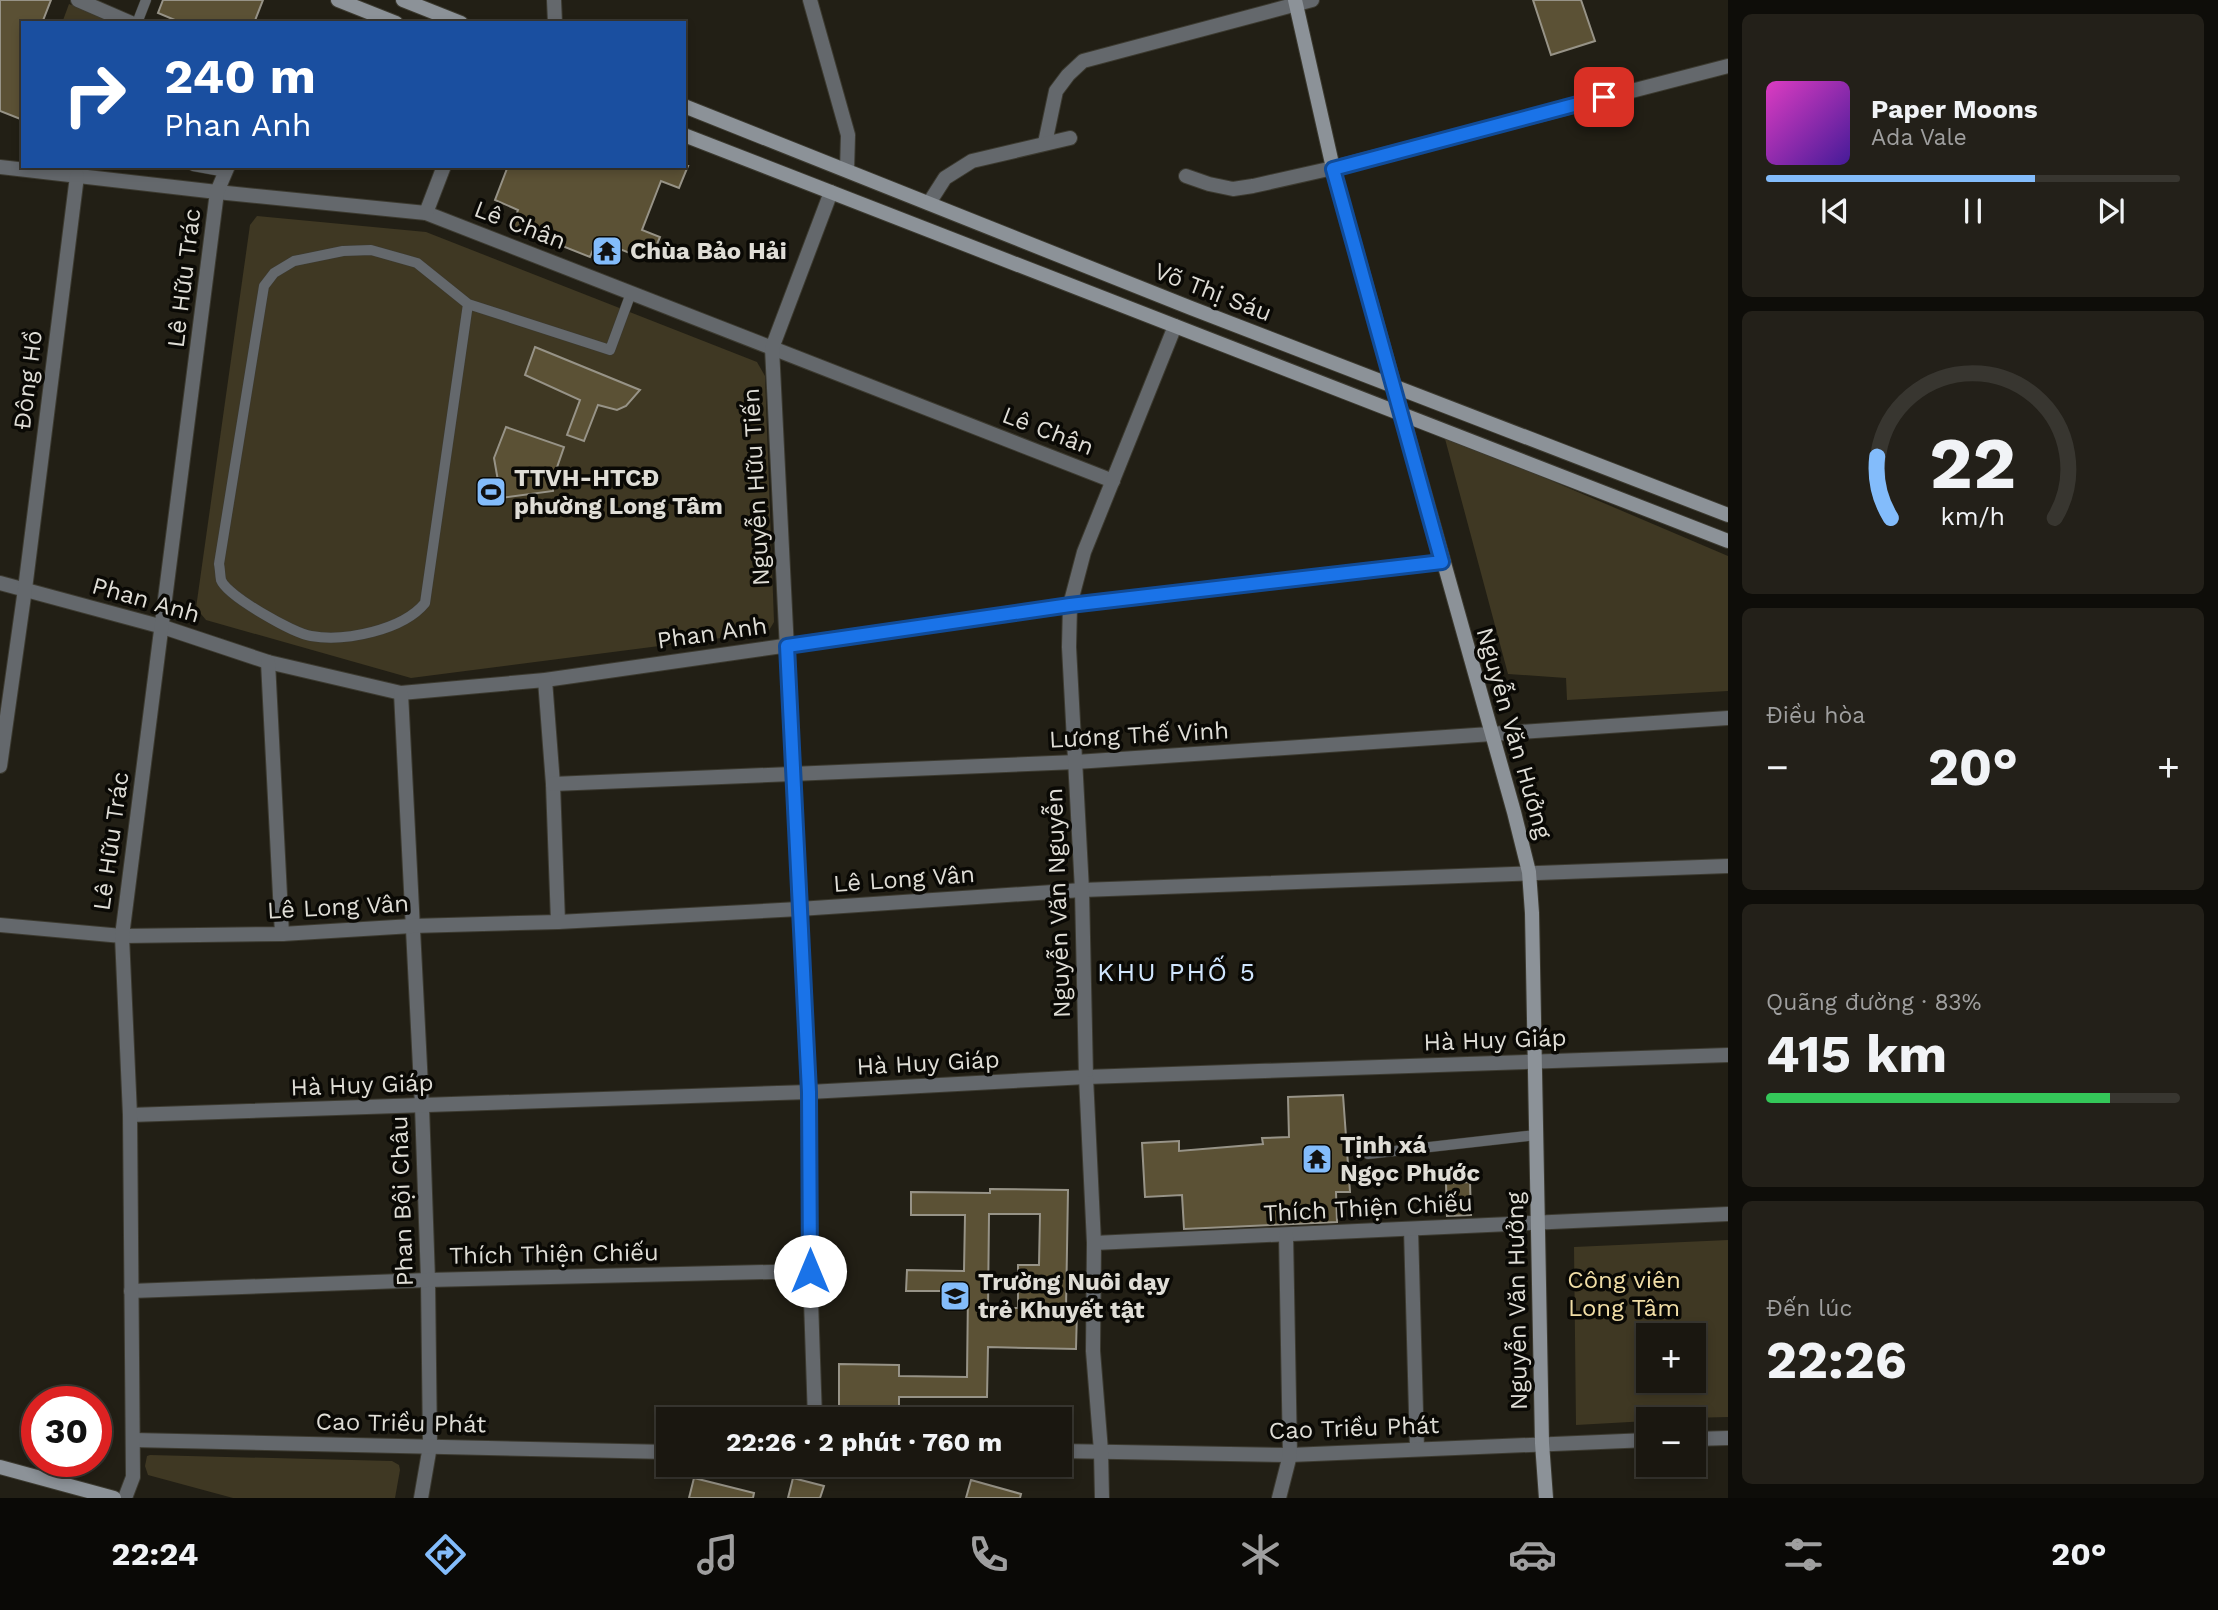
<!DOCTYPE html>
<html lang="vi">
<head>
<meta charset="utf-8">
<style>
  :root { --surface:#1a1710; --page:#232019; --text:#f1f3f6; --muted:#9f9f9f; --line:#383630; --accent:#83bcfb }
  body { margin:0; font-family:"Work Sans",sans-serif; background:var(--page); color:var(--text); height:100vh; display:flex; flex-direction:column; font-size:26px; white-space:nowrap }
  * { box-sizing:border-box; margin:0 }
  p { font-size:23px; color:var(--muted) }
  .icon { flex:none; width:38px; height:38px; fill:none; stroke:currentColor; stroke-width:2; stroke-linecap:round; stroke-linejoin:round }
  .map { position:relative; flex:1; overflow:hidden }
  .details { display:flex; flex-direction:column; gap:14px; padding:14px; background:#0e0d09; width:490px }
  .details>* { flex:none }
  .top-card { position:absolute; left:21px; top:21px; width:665px; height:147px; border-radius:0px; box-shadow:0 4px 10px #0003,0 0 0 2px var(--line); background:#1a4fa0; color:#fff; overflow:hidden }
  .fabs { position:absolute; left:1636px; top:1323px; display:grid; gap:14px }
  .fabs a { display:grid; place-items:center; width:70px; height:70px; border-radius:0px; background:var(--surface); box-shadow:0 4px 10px #0003,0 0 0 2px var(--line); font-size:35px }
  .speed { position:absolute; left:21px; top:1386px; display:flex; gap:14px; font-size:35px; font-weight:700; text-align:center }
  .speed>* { display:grid; place-content:center; width:91px; height:91px; border-radius:50%; background:var(--surface); box-shadow:0 4px 10px #0003,0 0 0 2px var(--line); line-height:1 }
  .speed .limit { border:10px solid #d22; background:#fff; color:#111 }
  .pin { position:absolute; display:grid; place-items:center; width:60px; height:60px; color:#fff; margin:-30px; border-radius:14px; box-shadow:0 4px 10px #0006 }
  .me { position:absolute; width:77px; margin:-38px; rotate:0deg; stroke-linejoin:round; filter:drop-shadow(0 0 5px #0008) }
  .turn { display:flex; align-items:center; gap:24px; height:147px; padding:0 28px; font-size:32px }
  .turn .icon { width:91px; height:91px; stroke-width:2.5 }
  .turn b { display:block; font-size:49px; line-height:60px }
  .big { font-size:52px; font-weight:700; line-height:1.1 }
  .details .tile { flex:1; display:flex; flex-direction:column; justify-content:center; gap:10px; min-width:0; padding:0 24px; border-radius:10px; background:var(--page) }
  .details .dial { align-items:center; gap:0 }
  .dial svg { height:182px; overflow:visible; fill:none; stroke:var(--line); stroke-width:7; stroke-linecap:round; text-anchor:middle }
  .dial text { fill:var(--text); stroke:none }
  .song { display:flex; align-items:center; gap:21px }
  .cover { width:84px; height:84px; border-radius:10px; background:linear-gradient(135deg,hsl(310 70% 55%),hsl(260 70% 35%)) }
  .played { height:7px; border-radius:4px; background:linear-gradient(90deg,var(--accent) 65%,var(--line) 65%) }
  .keys { display:flex; justify-content:space-around; direction:ltr }
  .heat { display:flex; justify-content:space-between; align-items:center; font-size:38px; direction:ltr }
  .charge { height:10px; border-radius:5px; background:linear-gradient(90deg,#34c759 83%,var(--line) 0) }
  .trip { position:absolute; left:656px; top:1407px; width:416px; height:70px; border-radius:0px; background:var(--surface); box-shadow:0 4px 10px #0003,0 0 0 2px var(--line); font-weight:700; line-height:70px; text-align:center }
  .menu { display:flex; height:112px; justify-content:space-around; align-items:center; background:#0a0906; color:var(--muted) }
  .menu .icon { width:49px; height:49px }
  .menu .active { color:var(--accent) }
  .menu b { font-size:32px; color:var(--text) }
  main { display:flex; flex:1; min-height:0 }
  .map>svg:first-child { display:block }
  .green { fill:#3f3823; fill-rule:evenodd }
  .building { fill:#5b5135; stroke:#979387; stroke-width:2; fill-rule:evenodd }
  .lines { fill:none; stroke-linecap:round; stroke-linejoin:round }
  .lane-casing { stroke:#3c3a30; stroke-width:11 }
  .street-casing { stroke:#3c3a30; stroke-width:16 }
  .secondary-casing { stroke:#3c3a30; stroke-width:16 }
  .lane { stroke:#64686c; stroke-width:10 }
  .street { stroke:#64686c; stroke-width:14 }
  .secondary { stroke:#8c9298; stroke-width:14 }
  .route-casing { stroke:#114b97; stroke-width:18 }
  .route { stroke:#1a73e8; stroke-width:12 }
  .labels { text-anchor:middle; dominant-baseline:central; stroke-width:7; stroke-linejoin:round; paint-order:stroke }
  .street-label { font-size:24px; fill:#dfddd6; stroke:#0a0905 }
  .poi-label { font-size:24px; font-weight:bold; fill:#dfddd6; stroke:#0a0905; text-anchor:start }
  .park-label { font-size:24px; fill:#f1dea6; stroke:#0a0905 }
  .neighbourhood-label { font-size:26px; letter-spacing:2px; fill:#d0e6fe; stroke:#0a0905 }
</style>
</head>
<body>
<main>
<div class="map">
<svg width="1728" height="1498" viewBox="0 0 1728 1498">
  <rect width="100%" height="100%" fill="#221f15"/>
  <!-- green -->
  <g class="green">
    <path d="M69 4 117 23H62Z"/>
    <path d="M257 216 426 232 757 362 765 376 774 622 768 632 411 678 206 620 196 608 250 225Z"/>
    <path d="M1444 435 1728 556V691L1567 700 1566 678 1508 674Z"/>
    <path d="M1728 1240V1417L1648 1419V1421L1576 1425 1574 1247ZM1648 1335H1694V1381H1648Z"/>
    <path d="M150 1455 392 1461 399 1465 400 1470 395 1498H233L148 1475 145 1466 147 1456Z"/>
  </g>
  <!-- building -->
  <g class="building">
    <path d="M0 0H51L42 23H23V120L0 111Z"/>
    <path d="M163 0H263L254 23H182L158 13Z"/>
    <path d="M1533 0H1581L1595 41 1551 55Z"/>
    <path d="M508 166H688L679 188 661 181 642 230 660 237 650 261 597 240 590 257 512 226 518 210 495 200Z"/>
    <path d="M535 347 640 390 626 406 617 410 598 405 584 441 567 435 580 400 525 375Z"/>
    <path d="M506 427 564 447 553 479V491L501 498 494 458Z"/>
    <path d="M1343 1095 1350 1192H1336L1337 1222 1184 1229 1182 1195 1145 1197 1142 1143 1179 1141V1151L1263 1144 1262 1138 1289 1137 1288 1097Z"/>
    <path d="M1470 1182 1471 1215 1447 1216 1446 1183Z"/>
    <path d="M990 1189 1068 1190 1066 1309 1077 1310 1076 1349 988 1347 987 1397H899V1418H839V1364L899 1365V1376L967 1377 968 1291H906L907 1270 964 1271 965 1215H911V1192L990 1193ZM989 1214H1040L1039 1265H1018V1308H988Z"/>
    <path d="M694 1478 754 1493 753 1498H689Z"/>
    <path d="M793 1478 824 1486 820 1498H788Z"/>
    <path d="M971 1480 1021 1494 1020 1498H966Z"/>
  </g>
  <g class="lines">
    <!-- lane casing -->
    <g class="lane-casing">
      <g id="lane">
        <path d="M137 23 146 0"/>
        <path d="M193 166 226 172"/>
        <path d="M468 304 425 603C403 630 345 642 311 636 293 633 227 596 221 580 220 575 220 568 219 564L264 286 274 273 294 261 343 251 371 250 417 263 468 304 610 350 631 293"/>
        <path d="M1368 1154 1536 1135"/>
      </g>
    </g>
    <!-- street casing -->
    <g class="street-casing">
      <g id="street">
        <path d="M78 0 131 23"/>
        <path d="M554 0 555 23"/>
        <path d="M810 0 848 135 847 170"/>
        <path d="M1045 143 1056 91 1068 75 1083 61 1312 0"/>
        <path d="M0 167 217 192 426 213 1113 481"/>
        <path d="M1186 176 1209 184 1233 189 1253 186 1333 168 1728 66"/>
        <path d="M929 203 945 178 972 161 1070 138"/>
        <path d="M426 213 444 166"/>
        <path d="M0 583 163 627 268 662 401 693 545 680 1070 605 1442 562"/>
        <path d="M268 662 282 934"/>
        <path d="M545 680 553 784 558 922"/>
        <path d="M401 693 422 1106 428 1280 430 1446 421 1498"/>
        <path d="M0 766 25 589 77 176"/>
        <path d="M553 784 1076 762 1728 718"/>
        <path d="M0 925 122 936 282 934 412 926 558 922 799 909 1082 890 1728 866"/>
        <path d="M130 1115 809 1092 1086 1077 1728 1055"/>
        <path d="M1411 1229 1417 1449"/>
        <path d="M1094 1243 1728 1214"/>
        <path d="M131 1291 428 1280 810 1271"/>
        <path d="M815 1419 810 1271 809 1092 772 348 831 192"/>
        <path d="M1694 1439 1728 1438"/>
        <path d="M133 1440 668 1452"/>
        <path d="M1060 1451 1290 1455 1648 1440"/>
        <path d="M125 1498 133 1477 130 1115 122 936 217 192 228 166"/>
        <path d="M1102 1498 1101 1451 1093 1351 1094 1243 1086 1077 1082 890 1069 647 1070 605 1084 552 1175 326"/>
        <path d="M1279 1498 1290 1455 1286 1235"/>
      </g>
    </g>
    <!-- secondary casing -->
    <g class="secondary-casing">
      <g id="secondary">
        <path d="M338 0 396 23"/>
        <path d="M403 0 461 23"/>
        <path d="M1295 0 1333 168 1514 812 1529 872 1532 913 1542 1443 1546 1498"/>
        <path d="M684 106 1191 308 1728 515"/>
        <path d="M684 135 1728 541"/>
        <path d="M0 1467 114 1498"/>
      </g>
    </g>
    <!-- lane -->
    <use href="#lane" class="lane"/>
    <!-- street -->
    <use href="#street" class="street"/>
    <!-- secondary -->
    <use href="#secondary" class="secondary"/>
  </g>
  <g class="lines">
    <!-- route casing -->
    <g class="route-casing">
      <path id="route" d="M810 1271 809 1092 787 646 1070 605 1442 562 1333 169 1604 97"/>
    </g>
    <!-- route -->
    <use href="#route" class="route"/>
  </g>
  <!-- icons -->
  <defs>
    <g id="temple-square" transform="scale(1.575)"><rect x="-9" y="-9" width="18" height="18" rx="4" fill="#83bcfb" stroke="#0a0905"/><path d="M0-6L5-2H3V0L6.5 2.5H4V6H1.5V3h-3V6H-4V2.5H-6.5L-3 0V-2H-5Z" fill="#111"/></g>
    <g id="stadium-square" transform="scale(1.575)"><rect x="-9" y="-9" width="18" height="18" rx="4" fill="#83bcfb" stroke="#0a0905"/><path d="M0-5a6.5 5 0 1 0 0 10a6.5 5 0 1 0 0-10ZM-3.5-1.8h7v3.6h-7Z" fill="#111"/></g>
    <g id="school-square" transform="scale(1.575)"><rect x="-9" y="-9" width="18" height="18" rx="4" fill="#83bcfb" stroke="#0a0905"/><path d="M0-5L7-2L0 1L-7-2ZM-4 1L0 2.5L4 1V4Q0 6-4 4Z" fill="#111"/></g>
  </defs>
  <g fill-rule="evenodd">
    <use href="#temple-square" x="607" y="251"/>
    <use href="#stadium-square" x="491" y="492"/>
    <use href="#temple-square" x="1317" y="1159"/>
    <use href="#school-square" x="955" y="1296"/>
  </g>
  <g class="labels">
    <!-- street labels -->
    <g class="street-label">
      <text transform="translate(520 225) rotate(21)">Lê Chân</text>
      <text transform="translate(184 278) rotate(-83)">Lê Hữu Trác</text>
      <text transform="translate(1213 292) rotate(21)">Võ Thị Sáu</text>
      <text transform="translate(28 380) rotate(-83)">Đông Hồ</text>
      <text transform="translate(1048 431) rotate(21)">Lê Chân</text>
      <text transform="translate(756 487) rotate(-93)">Nguyễn Hữu Tiến</text>
      <text transform="translate(146 600) rotate(16)">Phan Anh</text>
      <text transform="translate(712 633) rotate(-8)">Phan Anh</text>
      <text transform="translate(1514 733) rotate(74)">Nguyễn Văn Hưởng</text>
      <text transform="translate(1139 735) rotate(-3)">Lương Thế Vinh</text>
      <text transform="translate(111 841) rotate(-82)">Lê Hữu Trác</text>
      <text transform="translate(904 879) rotate(-4)">Lê Long Vân</text>
      <text transform="translate(1058 903) rotate(-92)">Nguyễn Văn Nguyễn</text>
      <text transform="translate(338 907) rotate(-3)">Lê Long Vân</text>
      <text transform="translate(1495 1040) rotate(-2)">Hà Huy Giáp</text>
      <text transform="translate(928 1063) rotate(-3)">Hà Huy Giáp</text>
      <text transform="translate(362 1085) rotate(-2)">Hà Huy Giáp</text>
      <text transform="translate(402 1201) rotate(-92)">Phan Bội Châu</text>
      <text transform="translate(1368 1208) rotate(-3)">Thích Thiện Chiếu</text>
      <text transform="translate(554 1254) rotate(-1)">Thích Thiện Chiếu</text>
      <text transform="translate(1517 1301) rotate(-91)">Nguyễn Văn Hưởng</text>
      <text transform="translate(401 1423) rotate(1)">Cao Triều Phát</text>
      <text transform="translate(1354 1428) rotate(-2)">Cao Triều Phát</text>
    </g>
    <!-- poi labels -->
    <g class="poi-label">
      <text x="630" y="251">Chùa Bảo Hải</text>
      <text x="514" y="478">TTVH-HTCĐ<tspan x="514" dy="28">phường Long Tâm</tspan></text>
      <text x="1340" y="1145">Tịnh xá<tspan x="1340" dy="28">Ngọc Phước</tspan></text>
      <text x="978" y="1282">Trường Nuôi dạy<tspan x="978" dy="28">trẻ Khuyết tật</tspan></text>
    </g>
    <!-- park labels -->
    <g class="park-label">
      <text x="1624" y="1280">Công viên<tspan x="1624" dy="28">Long Tâm</tspan></text>
    </g>
    <!-- neighbourhood labels -->
    <g class="neighbourhood-label">
      <text x="1177" y="972">KHU PHỐ 5</text>
    </g>
  </g>
</svg>
<div class="fabs">
<a>+</a>
<a>−</a>
</div>
<div class="speed"><div class="limit">30</div></div>
<div class="pin" style="left:1604px;top:97px;background:#d93025"><svg class="icon" aria-label="arrive" viewBox="0 0 24 24"><path d="M6 21V4h12l-3 4 3 4H6"/></svg></div>
<svg class="me" style="left:810px;top:1271px" viewBox="-20 -20 40 40"><circle r="19" fill="#fff"/><path d="M0-13L10 11 0 6-10 11z" fill="#1a73e8"/></svg>
<div class="trip">22:26 · 2 phút · 760 m</div>
<div class="top-card">
<div class="turn"><svg class="icon" aria-label="right" viewBox="0 0 24 24"><path d="M7 20v-9h11M14 6l5 5-5 5"/></svg><div><b>240 m</b>Phan Anh</div></div>
</div>
</div>
<section class="details">
<div class="tile">
<div class="song"><i class="cover"></i><div><b>Paper Moons</b><p>Ada Vale</p></div></div>
<div class="played"></div>
<div class="keys"><svg class="icon" aria-label="previous" viewBox="0 0 24 24"><path d="M18 5L8 12l10 7zM5 5v14"/></svg><svg class="icon" aria-label="pause" viewBox="0 0 24 24"><path d="M8 5v14M16 5v14"/></svg><svg class="icon" aria-label="next" viewBox="0 0 24 24"><path d="M6 5l10 7-10 7zM19 5v14"/></svg></div>
</div>
<div class="tile dial"><svg viewBox="0 0 100 80">
<path d="M14 69A42 42 0 1 1 86 69"/>
<path d="M14 69A42 42 0 0 1 8 42" stroke="#83bcfb"/>
<text x="50" y="56" font-size="32" font-weight="700">22</text>
<text x="50" y="72" font-size="11">km/h</text>
</svg></div>
<div class="tile"><p>Điều hòa</p>
<div class="heat"><a>−</a><b class="big">20°</b><a>+</a></div>
</div>
<div class="tile"><p>Quãng đường · 83%</p><b class="big">415 km</b><div class="charge"></div></div>
<div class="tile"><p>Đến lúc</p><b class="big">22:26</b></div>
</section>
</main>
<nav class="menu">
<b>22:24</b>
<svg class="icon active" aria-label="directions" viewBox="0 0 24 24"><path d="M12 3l9 9-9 9-9-9zM9 14v-3h6M13 9l2 2-2 2"/></svg>
<svg class="icon" aria-label="music" viewBox="0 0 24 24"><path d="M9 18V5l10-2v13"/><circle cx="6" cy="18" r="3"/><circle cx="16" cy="16" r="3"/></svg>
<svg class="icon" aria-label="phone" viewBox="0 0 24 24"><path d="M5 4h4l2 5-3 2q2 4 5 5l2-3 5 2v4C11 20 4 13 5 4z"/></svg>
<svg class="icon" aria-label="climate" viewBox="0 0 24 24"><path d="M12 3v18M4 7l16 10M4 17L20 7"/></svg>
<svg class="icon" aria-label="car" viewBox="0 0 24 24"><path d="M5 17H2v-5l4-1 3-4h7l3 4 3 1v5h-3M9 17h6M6 11h13"/><circle cx="7" cy="17" r="2"/><circle cx="17" cy="17" r="2"/></svg>
<svg class="icon" aria-label="filters" viewBox="0 0 24 24"><path d="M4 7h16M4 17h16"/><circle cx="9" cy="7" r="2"/><circle cx="15" cy="17" r="2"/></svg>
<b>20°</b>
</nav>
</body>
</html>
